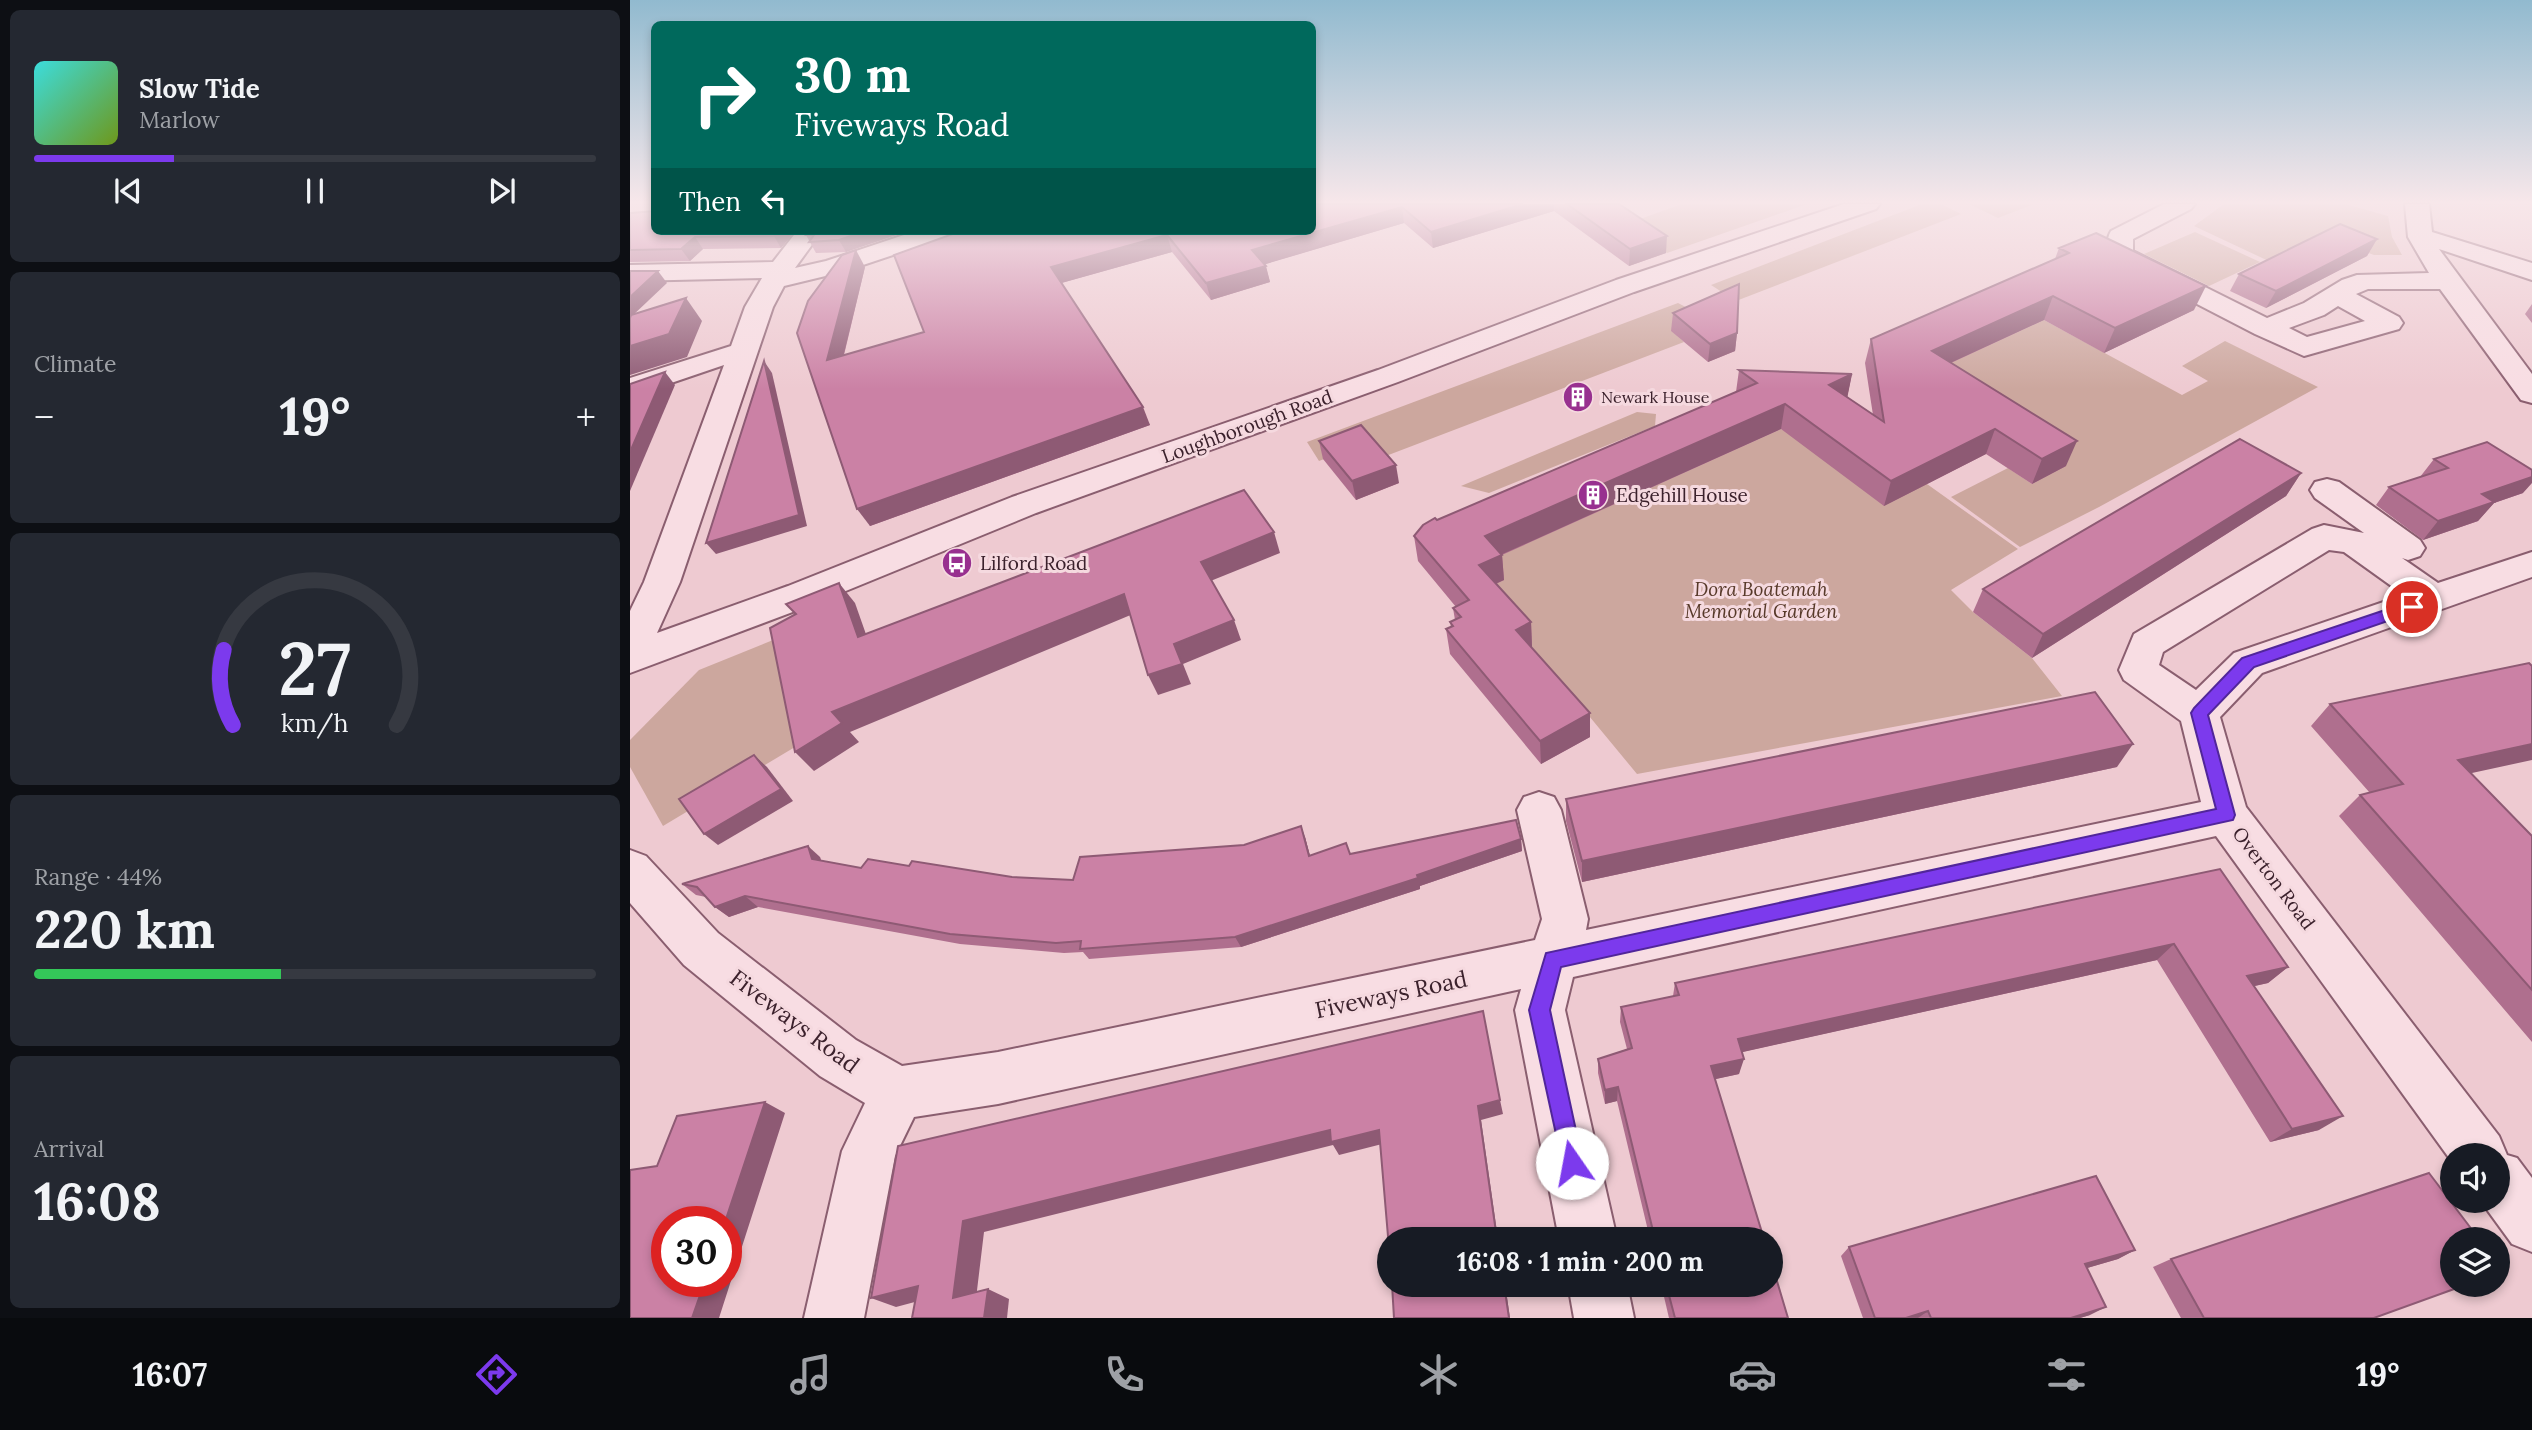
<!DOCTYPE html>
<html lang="en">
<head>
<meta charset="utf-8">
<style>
  :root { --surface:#171b24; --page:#242831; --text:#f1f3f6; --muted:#9ea1a6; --line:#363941; --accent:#7c3aed }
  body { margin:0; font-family:Lora,serif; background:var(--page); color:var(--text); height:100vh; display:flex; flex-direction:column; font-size:26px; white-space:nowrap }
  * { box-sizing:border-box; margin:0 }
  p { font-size:23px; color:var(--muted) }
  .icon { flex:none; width:38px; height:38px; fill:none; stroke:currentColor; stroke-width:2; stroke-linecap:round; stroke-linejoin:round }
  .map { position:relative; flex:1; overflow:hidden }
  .details { display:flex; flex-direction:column; gap:10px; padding:10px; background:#0d0f14; width:630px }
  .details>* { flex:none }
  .hud { position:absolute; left:21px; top:21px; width:665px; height:214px; border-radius:10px; box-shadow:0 4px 10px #0003; background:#00695c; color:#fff; overflow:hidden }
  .controls { position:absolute; left:1810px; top:1143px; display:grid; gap:14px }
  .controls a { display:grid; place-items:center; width:70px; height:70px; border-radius:50%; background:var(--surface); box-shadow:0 4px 10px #0003; font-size:35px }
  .speed { position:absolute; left:21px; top:1206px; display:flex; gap:14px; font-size:35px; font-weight:700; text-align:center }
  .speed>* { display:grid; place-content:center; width:91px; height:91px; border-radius:50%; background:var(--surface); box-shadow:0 4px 10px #0003; line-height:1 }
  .speed .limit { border:10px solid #d22; background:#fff; color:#111 }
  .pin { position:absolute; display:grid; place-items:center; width:60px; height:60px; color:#fff; margin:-30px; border:4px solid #fff; border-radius:50%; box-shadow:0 2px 7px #0007 }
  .me { position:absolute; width:77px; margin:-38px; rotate:348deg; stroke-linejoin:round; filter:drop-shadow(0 0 5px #0008) }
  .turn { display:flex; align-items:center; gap:24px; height:147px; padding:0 28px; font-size:32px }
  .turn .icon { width:91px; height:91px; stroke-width:2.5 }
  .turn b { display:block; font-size:49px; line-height:60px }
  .then { display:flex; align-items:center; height:66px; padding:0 28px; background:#0003; gap:14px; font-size:26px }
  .big { font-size:52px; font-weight:700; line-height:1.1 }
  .details .card { flex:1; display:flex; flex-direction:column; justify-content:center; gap:10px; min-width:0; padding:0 24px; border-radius:10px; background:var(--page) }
  .details .dial { align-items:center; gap:0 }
  .dial svg { height:182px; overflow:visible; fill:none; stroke:var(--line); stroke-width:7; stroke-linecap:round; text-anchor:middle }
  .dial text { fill:var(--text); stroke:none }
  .song { display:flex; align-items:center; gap:21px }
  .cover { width:84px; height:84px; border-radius:10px; background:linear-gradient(135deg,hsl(180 70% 55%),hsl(80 70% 35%)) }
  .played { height:7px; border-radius:4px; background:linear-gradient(90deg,var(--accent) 25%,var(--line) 25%) }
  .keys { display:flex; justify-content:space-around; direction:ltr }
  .heat { display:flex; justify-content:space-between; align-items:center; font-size:38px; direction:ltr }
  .charge { height:10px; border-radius:5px; background:linear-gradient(90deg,#34c759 44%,var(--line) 0) }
  .trip { position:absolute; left:747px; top:1227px; width:406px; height:70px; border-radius:35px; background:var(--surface); box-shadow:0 4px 10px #0003; font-weight:700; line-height:70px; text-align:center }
  .menu { display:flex; height:112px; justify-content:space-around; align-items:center; background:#090b0e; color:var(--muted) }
  .menu .icon { width:49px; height:49px }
  .menu .current { color:var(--accent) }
  .menu b { font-size:32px; color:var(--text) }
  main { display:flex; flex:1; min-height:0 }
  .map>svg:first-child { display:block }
  .green { fill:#cca79e }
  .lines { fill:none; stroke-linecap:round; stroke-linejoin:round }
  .minor-casing { stroke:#8a5e6f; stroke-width:4 }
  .minor { fill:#f8dde3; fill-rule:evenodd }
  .wall { fill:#af6f8e }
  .shaded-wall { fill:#8e5a74 }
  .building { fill:#cb81a5; stroke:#8e5a74; stroke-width:2 }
  .route { fill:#7c3aed; stroke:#51269a; stroke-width:2 }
  .labels { text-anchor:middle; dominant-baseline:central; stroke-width:6; stroke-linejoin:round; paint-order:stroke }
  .far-poi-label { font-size:16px; fill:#3b212c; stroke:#f5d9df; text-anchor:start }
  .street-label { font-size:19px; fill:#3b212c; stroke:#f5d9df }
  .poi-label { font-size:19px; fill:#3b212c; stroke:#f5d9df; text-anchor:start }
  .park-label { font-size:19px; font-style:italic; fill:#573929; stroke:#f5d9df }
  .near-street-label { font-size:23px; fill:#3b212c; stroke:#f5d9df }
</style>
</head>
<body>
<main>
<section class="details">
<div class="card">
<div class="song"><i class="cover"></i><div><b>Slow Tide</b><p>Marlow</p></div></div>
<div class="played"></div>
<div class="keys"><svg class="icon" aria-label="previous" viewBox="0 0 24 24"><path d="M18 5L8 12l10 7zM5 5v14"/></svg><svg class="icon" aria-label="pause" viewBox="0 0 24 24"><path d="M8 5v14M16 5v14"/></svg><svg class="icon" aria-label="next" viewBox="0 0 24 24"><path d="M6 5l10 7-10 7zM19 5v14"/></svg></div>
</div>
<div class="card"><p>Climate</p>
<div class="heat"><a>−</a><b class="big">19°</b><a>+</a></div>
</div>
<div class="card dial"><svg viewBox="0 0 100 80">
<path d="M14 69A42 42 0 1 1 86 69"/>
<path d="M14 69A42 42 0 0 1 10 36" stroke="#7c3aed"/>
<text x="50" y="56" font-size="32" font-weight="700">27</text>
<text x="50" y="72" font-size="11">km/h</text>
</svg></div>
<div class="card"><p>Range · 44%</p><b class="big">220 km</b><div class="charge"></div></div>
<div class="card"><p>Arrival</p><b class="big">16:08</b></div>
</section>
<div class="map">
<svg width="1902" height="1318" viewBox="0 0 1902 1318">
  <rect width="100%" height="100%" fill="#eecad1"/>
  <!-- green -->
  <g class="green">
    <path d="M1052 204H1177L1037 253 999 223Z"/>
    <path d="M1292 204H1311L1331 214 1106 301 1081 285Z"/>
    <path d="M1339 204H1404L1368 218Z"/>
    <path d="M1594 204H1715L1758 216 1762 237 1772 255H1744L1699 238 1645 264 1564 226Z"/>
    <path d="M1565 232 1630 262 1579 286 1514 254Z"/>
    <path d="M1048 303 1073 316 1042 331 1054 342 748 459 734 444 689 461 677 442Z"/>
    <path d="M1414 320 1552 395 1578 381 1552 366 1595 341 1688 387 1469 507 1390 547 1321 497 1378 468 1402 484 1435 466 1294 375Z"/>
    <path d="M1007 412 1026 414 1025 426 859 493 831 486Z"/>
    <path d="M1151 429 1297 484 1388 549 1321 590 1343 612 1402 658 1432 696 1007 774 854 589 857 561Z"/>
    <path d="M175 627 170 744 33 826 0 767V740L69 670Z"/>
  </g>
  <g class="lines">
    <!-- minor casing -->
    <g class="minor-casing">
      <g id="minor">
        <path d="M1214 204H1250L1246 209 1004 292 768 382 406 513 184 604 0 673V611L14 582 94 365 0 397V378L101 346 115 307 132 278 0 281V265L143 262 167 231H192L165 268 196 261 286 231H323L320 236 212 272 154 286 143 307 50 582 27 633 158 586 382 497 748 370 986 280Z"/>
        <path d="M1534 204H1565L1561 209 1503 239V251L1637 318 1674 303 1712 280 1727 275 1799 273 1778 237 1775 204H1799L1802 232 1902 263V280L1809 249 1902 374V403L1891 400 1810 289H1738L1726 294 1769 317 1773 323 1769 329 1674 356 1625 334 1482 260C1476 252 1476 239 1481 231ZM1708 306 1735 321 1677 337 1659 328 1694 315Z"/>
        <path d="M1697 479 1709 482 1790 540 1795 548 1790 556 1778 560 1772 558 1808 583 1902 552V577L1632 673 1590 717 1616 807 1869 1136 1877 1155 1887 1158 1902 1178V1252L1882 1244 1850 1200H1867V1155H1822V1162L1586 836 943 977 935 1010 987 1239H929L885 1010 891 989 368 1104 284 1117 265 1156 234 1318H174L212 1151 235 1103 190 1076 54 965 0 903V850L16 856 88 933 226 1040 272 1066 368 1052 905 940 912 919 887 810 894 797 909 792 924 797 931 810 958 919 956 930 1571 802 1551 721 1494 680 1489 670 1504 634 1682 529 1694 525 1734 533 1685 498 1680 490 1685 482ZM1699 550 1714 552 1774 595 1604 653 1566 690 1529 665 1533 652Z"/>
        <path d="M938 1284H997L1004 1318H944Z"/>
      </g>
    </g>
    <!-- minor -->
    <use href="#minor" class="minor"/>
  </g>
  <!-- wall -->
  <g class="wall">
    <path d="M682 204H989L1036 253 999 266 924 211 803 248 774 223 635 264 640 282 581 300 542 252 431 283 520 425 240 526 167 333 235 267 214 355 294 332 264 255Z"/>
    <path d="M0 213 24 231H165L151 248 73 249 60 261 0 262Z"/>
    <path d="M176 235H266L216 252 186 253Z"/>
    <path d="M1747 239 1737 256 1636 308 1600 291 1609 274Z"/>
    <path d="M1429 248 1564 310 1474 353 1414 320 1321 363 1436 466 1402 484 1356 454 1254 506 1151 429 872 555 874 580 866 584 901 622 902 647 901 648 960 713V737L911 764 820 654 816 629 821 627 820 622 825 620 823 608 826 607 788 561 784 536 807 520 1106 392 1109 370 1222 374 1217 397 1243 415 1235 363 1241 339 1425 259Z"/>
    <path d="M1902 304V323L1895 314Z"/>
    <path d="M1043 313 1107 333 1105 351 1078 362 1041 331Z"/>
    <path d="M689 441 769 483 726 500 693 459Z"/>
    <path d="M1804 459 1893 493 1864 503 1848 521 1793 540 1746 505 1759 487 1790 477Z"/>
    <path d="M1671 473 1656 496 1402 658 1343 612 1353 589Z"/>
    <path d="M1700 704 1841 773 1902 836V1042L1709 816 1730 795 1740 793 1681 726Z"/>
    <path d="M1487 767 952 882 936 821V799Z"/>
    <path d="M675 837 680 856 720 854 891 839 892 851 790 886V889L611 947 459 959 453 952 434 953 330 944 128 907 99 917 85 907 76 897 66 895 52 884 190 857 191 861 231 868 279 866 382 877 443 880 614 845Z"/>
    <path d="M1590 869 1658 967 1638 983 1624 986 1689 1130 1640 1142 1527 960 1112 1052 1109 1074 1085 1079 1134 1239H1020L987 1101 975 1104 968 1073V1059L997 1049 990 1022 991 1007 1043 996 1045 983Z"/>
    <path d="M1219 1247 1505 1250 1488 1259 1457 1268 1460 1315 1450 1318H1233L1211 1256Z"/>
    <path d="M1541 1259 1744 1318H1551L1523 1267Z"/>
    <path d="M1031 1284H1141L1158 1318H1039Z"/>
  </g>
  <!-- shaded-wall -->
  <g class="shaded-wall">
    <path d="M893 204H924V211L803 248 801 232Z"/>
    <path d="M772 207 774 223 626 267 622 250Z"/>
    <path d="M148 231H165L151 248 144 236Z"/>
    <path d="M236 231H269L266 235 216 252 209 240Z"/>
    <path d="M537 235 542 252 428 284 421 267Z"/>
    <path d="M1037 236 1036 253 999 266 1000 249Z"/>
    <path d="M65 237 73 249 60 261 51 249Z"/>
    <path d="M1747 239 1737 256 1636 308 1646 291Z"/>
    <path d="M226 250 235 267 208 378 197 360Z"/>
    <path d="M636 266 640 282 581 300 576 283Z"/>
    <path d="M28 271 37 283 0 318V297Z"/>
    <path d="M1576 286 1564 310 1474 353 1485 328Z"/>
    <path d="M1423 296 1414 320 1294 375 1302 351Z"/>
    <path d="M56 298 72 321 57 357 0 375V346Z"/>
    <path d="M1107 333 1105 351 1078 362 1080 344Z"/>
    <path d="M134 361 142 373 177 526 86 554 76 543Z"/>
    <path d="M35 372 45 385 0 491V452Z"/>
    <path d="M1222 374 1217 399 1199 385Z"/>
    <path d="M1155 404 1151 429 857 561 855 536Z"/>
    <path d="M513 407 520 425 240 526 227 509Z"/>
    <path d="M1365 429 1356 454 1254 506 1261 481Z"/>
    <path d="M1447 441 1436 466 1402 484 1412 459Z"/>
    <path d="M766 465 769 483 726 500 722 481Z"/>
    <path d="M1671 473 1656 496 1402 658 1413 634Z"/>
    <path d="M1902 477V483L1893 493 1864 503 1848 521 1793 540 1808 521 1852 494Z"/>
    <path d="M644 532 650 553 578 582 571 562Z"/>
    <path d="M872 555 874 580 851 590 849 565Z"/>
    <path d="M209 583 225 603 244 657 228 637Z"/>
    <path d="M494 594 503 614 220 732 229 742 184 771 165 752 202 712Z"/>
    <path d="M604 620 611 640 553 664 561 684 528 695 518 675 544 644Z"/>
    <path d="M901 622 902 647 888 655 886 630Z"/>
    <path d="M960 713V737L911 764 910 741Z"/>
    <path d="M1503 744 1487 767 952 882V861Z"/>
    <path d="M1902 744V760L1805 781 1828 760Z"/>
    <path d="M124 755 137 767 163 801 88 845 74 834Z"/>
    <path d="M671 826 675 837 683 867 679 856Z"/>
    <path d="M891 839 892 851 790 886V889L611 947 605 937Z"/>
    <path d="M178 846 190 857 194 870 182 859Z"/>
    <path d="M115 896 128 907 99 917 85 907Z"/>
    <path d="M1544 944 1527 960 1104 1054 1108 1039Z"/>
    <path d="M1658 967 1638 983 1598 992 1617 976Z"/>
    <path d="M1114 1059 1109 1074 1077 1081 1081 1066Z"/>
    <path d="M988 1087 987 1101 975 1104V1090Z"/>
    <path d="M870 1100 873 1114 851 1120 868 1239H867L848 1106Z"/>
    <path d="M135 1102 155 1113 89 1318H62L75 1281H96V1222H95Z"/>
    <path d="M1713 1116 1689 1130 1640 1142 1662 1129Z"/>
    <path d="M700 1130H749L756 1143 709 1155 703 1145 354 1232 345 1307 323 1298 333 1221Z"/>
    <path d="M1505 1250 1488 1259 1440 1273 1455 1264Z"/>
    <path d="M874 1284H875L880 1318H879Z"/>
    <path d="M288 1286 311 1295 266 1307 241 1298Z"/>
    <path d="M358 1289 379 1299 377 1318H354Z"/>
    <path d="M1476 1307 1460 1315 1450 1318H1441Z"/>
    <path d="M1298 1311 1288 1318H1276Z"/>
  </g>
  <!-- building -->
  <g class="building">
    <path d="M682 204H893L801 232 772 207 622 250 636 266 576 283 537 235 421 267 513 407 227 509 167 333 178 301 212 255 226 250 197 360 294 332 264 255 331 231H682Z"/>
    <path d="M937 204H989L1037 236 1000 249Z"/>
    <path d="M24 211V231H148L144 236 65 237 51 249 0 250V213Z"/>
    <path d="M1710 224 1747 239 1646 291 1609 274Z"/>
    <path d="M179 231H236L209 240 179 242 184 235H176Z"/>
    <path d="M1466 233 1576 286 1485 328 1423 296 1302 351 1447 441 1412 459 1365 429 1261 481 1155 404 855 536 872 555 849 565 901 622 886 630 960 713 910 741 816 629 823 626 820 622 831 617 823 608 839 600 784 536 793 525 805 518 807 520 1127 383 1109 370 1222 374 1199 385 1254 422 1241 339 1439 253 1429 248Z"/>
    <path d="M0 271H28L0 297Z"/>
    <path d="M1109 284 1107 333 1080 344 1043 313Z"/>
    <path d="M56 298 39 334 0 346V318L1 315Z"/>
    <path d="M134 361 169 515 76 543Z"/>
    <path d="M35 372 0 452V384Z"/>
    <path d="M731 425 766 465 722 481 689 441Z"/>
    <path d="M1610 439 1671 473 1413 634 1353 589Z"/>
    <path d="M1857 442 1902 470V477L1852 494 1864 502 1808 521 1759 487 1818 468 1804 459Z"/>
    <path d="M614 490 644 532 571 562 604 620 544 644 552 664 518 675 494 594 202 712 212 723 165 752 140 628 166 614 156 604 209 583 228 637Z"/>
    <path d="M1899 663 1902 666V744L1828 760 1902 836V990L1730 795 1773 784 1700 704Z"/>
    <path d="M1465 692 1503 744 952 861 936 799Z"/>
    <path d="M124 755 151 789 74 834 49 799Z"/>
    <path d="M886 820 891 839 787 875 788 878 605 937 450 949 451 941 426 943 320 934 115 896 85 907 67 887 52 884 178 846 182 859 231 868 238 859 279 866 282 861 382 877 443 880 450 857 614 845 671 826 679 856 716 843 720 854Z"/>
    <path d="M1590 869 1658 967 1617 976 1713 1116 1662 1129 1544 944 1108 1039 1114 1059 1081 1066 1134 1239H1025L988 1087 975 1090 968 1059 1002 1048 991 1007 1049 995 1045 983Z"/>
    <path d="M853 1011 870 1100 848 1106 867 1239H760V1260L749 1130 701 1142 700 1130 333 1221 323 1298 358 1289 354 1318H282L288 1286 241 1298 268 1146Z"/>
    <path d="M135 1102 95 1222H37V1281H75L62 1318H0V1170L27 1166 47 1116Z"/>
    <path d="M1799 1173 1849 1239H1822V1284H1838L1744 1318H1574L1541 1259Z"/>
    <path d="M1466 1176 1505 1250 1455 1264 1476 1307 1441 1318H1301L1298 1311 1276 1318H1245L1219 1247Z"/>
    <path d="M1141 1261 1158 1318H1045L1036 1284H1141Z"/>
    <path d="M1867 1263 1874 1272 1867 1274Z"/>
    <path d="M762 1284H874L879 1318H764Z"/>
  </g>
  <!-- sky -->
  <linearGradient id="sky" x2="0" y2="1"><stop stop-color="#91bacf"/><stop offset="0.52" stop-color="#f7e7ea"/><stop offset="1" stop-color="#f7e7ea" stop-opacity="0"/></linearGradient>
  <rect width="1902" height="389" fill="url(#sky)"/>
  <!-- route -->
  <path class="route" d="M1782 601 1789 607 1787 611 1624 667 1578 715 1605 815 1603 820 931 967 920 1010 953 1163 950 1171 942 1174 934 1171 899 1010 916 953 1586 809 1561 713 1564 708 1612 658Z"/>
  <!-- icons -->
  <defs>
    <g id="building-disc" transform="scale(1.575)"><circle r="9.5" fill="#98308f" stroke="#f5d9df"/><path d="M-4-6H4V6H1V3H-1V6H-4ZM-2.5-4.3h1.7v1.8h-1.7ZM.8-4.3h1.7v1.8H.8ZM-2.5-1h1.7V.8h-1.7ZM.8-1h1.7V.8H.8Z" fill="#fff"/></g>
    <g id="bus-disc" transform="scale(1.575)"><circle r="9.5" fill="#98308f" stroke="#f5d9df"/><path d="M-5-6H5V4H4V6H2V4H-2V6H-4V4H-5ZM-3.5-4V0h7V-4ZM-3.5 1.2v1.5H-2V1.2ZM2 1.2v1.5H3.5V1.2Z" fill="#fff"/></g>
  </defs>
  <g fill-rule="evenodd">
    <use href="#building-disc" x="948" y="397"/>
    <use href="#building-disc" x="963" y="495"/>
    <use href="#bus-disc" x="327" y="563"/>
  </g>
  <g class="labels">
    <!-- far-poi labels -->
    <g class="far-poi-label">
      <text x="971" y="397">Newark House</text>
    </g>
    <!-- street labels -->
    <g class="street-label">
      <text transform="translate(617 426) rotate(-20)">Loughborough Road</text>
      <text transform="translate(1644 878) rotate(53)">Overton Road</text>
    </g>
    <!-- poi labels -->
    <g class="poi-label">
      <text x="986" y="495">Edgehill House</text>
      <text x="350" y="563">Lilford Road</text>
    </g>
    <!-- park labels -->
    <g class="park-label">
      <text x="1131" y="589">Dora Boatemah<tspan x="1131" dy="22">Memorial Garden</tspan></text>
    </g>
    <!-- near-street labels -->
    <g class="near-street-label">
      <text transform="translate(761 994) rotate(-12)">Fiveways Road</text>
      <text transform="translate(165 1021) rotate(37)">Fiveways Road</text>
    </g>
  </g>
</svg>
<div class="controls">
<a><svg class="icon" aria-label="sound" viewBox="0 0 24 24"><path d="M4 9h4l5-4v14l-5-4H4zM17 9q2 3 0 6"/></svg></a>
<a><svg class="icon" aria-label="layers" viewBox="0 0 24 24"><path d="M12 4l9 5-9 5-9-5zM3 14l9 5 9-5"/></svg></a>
</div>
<div class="speed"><div class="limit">30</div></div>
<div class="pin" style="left:1782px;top:607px;background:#d93025"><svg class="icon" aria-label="arrive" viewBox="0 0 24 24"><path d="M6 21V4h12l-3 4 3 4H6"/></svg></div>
<svg class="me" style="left:942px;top:1163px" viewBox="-20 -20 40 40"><circle r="19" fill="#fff"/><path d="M0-13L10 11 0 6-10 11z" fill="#7c3aed"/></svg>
<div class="trip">16:08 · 1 min · 200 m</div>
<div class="hud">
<div class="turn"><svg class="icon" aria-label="right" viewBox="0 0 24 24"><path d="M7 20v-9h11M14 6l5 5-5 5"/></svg><div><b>30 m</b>Fiveways Road</div></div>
<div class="then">Then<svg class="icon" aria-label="left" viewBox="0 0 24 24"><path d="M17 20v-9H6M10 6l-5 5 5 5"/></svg></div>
</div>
</div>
</main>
<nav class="menu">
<b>16:07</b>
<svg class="icon current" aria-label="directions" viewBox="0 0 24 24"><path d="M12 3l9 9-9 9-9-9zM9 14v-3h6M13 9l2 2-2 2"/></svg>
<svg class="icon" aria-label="music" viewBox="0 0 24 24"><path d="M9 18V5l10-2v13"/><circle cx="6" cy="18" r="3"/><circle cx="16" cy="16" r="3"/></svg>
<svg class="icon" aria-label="phone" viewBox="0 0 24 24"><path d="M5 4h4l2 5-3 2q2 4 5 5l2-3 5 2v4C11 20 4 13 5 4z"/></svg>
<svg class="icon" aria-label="climate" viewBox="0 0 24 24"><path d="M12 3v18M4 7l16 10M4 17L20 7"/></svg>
<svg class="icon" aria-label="car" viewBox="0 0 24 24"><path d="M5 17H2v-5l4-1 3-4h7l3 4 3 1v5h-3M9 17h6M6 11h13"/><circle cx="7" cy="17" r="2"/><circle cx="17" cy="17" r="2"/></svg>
<svg class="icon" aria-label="filters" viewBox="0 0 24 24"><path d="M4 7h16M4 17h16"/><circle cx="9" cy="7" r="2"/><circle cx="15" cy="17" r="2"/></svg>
<b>19°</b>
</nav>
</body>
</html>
